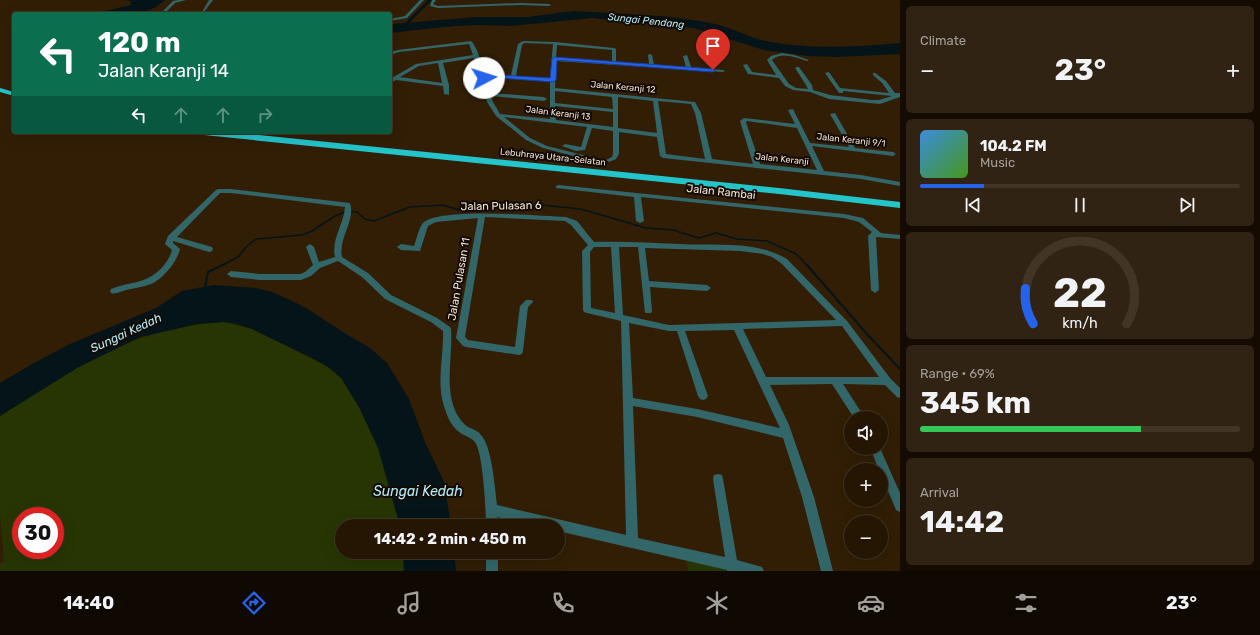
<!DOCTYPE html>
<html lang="en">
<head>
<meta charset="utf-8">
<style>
  :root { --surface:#251604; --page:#312313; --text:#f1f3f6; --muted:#a39f9a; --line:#423526; --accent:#2563eb }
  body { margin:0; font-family:Rubik,sans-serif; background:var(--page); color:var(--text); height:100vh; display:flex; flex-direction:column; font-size:15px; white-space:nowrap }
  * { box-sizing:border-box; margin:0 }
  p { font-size:13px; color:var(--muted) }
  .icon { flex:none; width:22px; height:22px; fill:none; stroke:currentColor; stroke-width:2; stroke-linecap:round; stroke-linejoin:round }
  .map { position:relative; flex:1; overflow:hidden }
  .details { display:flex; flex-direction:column; gap:6px; padding:6px; background:#140c02; width:360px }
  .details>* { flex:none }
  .hud { position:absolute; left:12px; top:12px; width:380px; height:122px; border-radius:4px; box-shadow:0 4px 16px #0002,0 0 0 1px var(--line); background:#0b6e4f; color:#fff; overflow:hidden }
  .tools { position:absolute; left:844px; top:411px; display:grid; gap:8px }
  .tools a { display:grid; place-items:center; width:44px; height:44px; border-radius:50%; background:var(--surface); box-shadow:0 4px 16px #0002,0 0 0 1px var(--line); font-size:20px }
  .speed { position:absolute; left:12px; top:507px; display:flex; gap:8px; font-size:20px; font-weight:700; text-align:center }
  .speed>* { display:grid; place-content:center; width:52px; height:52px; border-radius:50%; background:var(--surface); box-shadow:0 4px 16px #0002,0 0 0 1px var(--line); line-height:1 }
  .speed .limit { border:6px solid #d22; background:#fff; color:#111 }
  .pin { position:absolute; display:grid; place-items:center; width:34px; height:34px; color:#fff; margin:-41px -17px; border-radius:50% 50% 50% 0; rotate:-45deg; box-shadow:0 0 4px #0007 }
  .pin .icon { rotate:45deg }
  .me { position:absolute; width:44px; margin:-22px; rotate:85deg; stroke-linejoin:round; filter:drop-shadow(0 0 3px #0008) }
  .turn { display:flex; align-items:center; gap:14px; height:84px; padding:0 20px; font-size:18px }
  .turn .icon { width:52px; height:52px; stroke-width:2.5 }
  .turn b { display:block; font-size:28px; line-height:34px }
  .lanes { display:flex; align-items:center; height:38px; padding:0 20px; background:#0003; justify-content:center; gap:20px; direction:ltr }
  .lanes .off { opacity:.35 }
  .big { font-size:30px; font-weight:700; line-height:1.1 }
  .details .tile { flex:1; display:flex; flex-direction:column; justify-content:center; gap:6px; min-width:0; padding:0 14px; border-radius:6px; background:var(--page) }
  .details .dial { align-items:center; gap:0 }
  .dial svg { height:104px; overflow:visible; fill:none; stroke:var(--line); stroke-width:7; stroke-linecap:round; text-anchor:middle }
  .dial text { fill:var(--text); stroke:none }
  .song { display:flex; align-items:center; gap:12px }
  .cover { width:48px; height:48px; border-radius:6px; background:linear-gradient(135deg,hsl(210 70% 55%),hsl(100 70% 35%)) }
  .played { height:4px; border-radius:2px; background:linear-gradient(90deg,var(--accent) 20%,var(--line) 20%) }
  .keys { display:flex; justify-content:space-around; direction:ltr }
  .heat { display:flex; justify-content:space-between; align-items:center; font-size:22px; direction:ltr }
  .charge { height:6px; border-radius:3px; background:linear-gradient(90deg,#34c759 69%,var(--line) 0) }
  .trip { position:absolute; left:335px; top:519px; width:230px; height:40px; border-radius:20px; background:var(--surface); box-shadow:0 4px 16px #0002,0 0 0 1px var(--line); font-weight:700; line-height:40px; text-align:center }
  .menu { display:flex; height:64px; justify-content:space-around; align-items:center; background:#0f0902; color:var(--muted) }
  .menu .icon { width:28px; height:28px }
  .menu .selected { color:var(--accent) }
  .menu b { font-size:18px; color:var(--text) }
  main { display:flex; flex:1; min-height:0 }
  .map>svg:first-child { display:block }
  .green { fill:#273503; fill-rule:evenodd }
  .water { fill:#041419 }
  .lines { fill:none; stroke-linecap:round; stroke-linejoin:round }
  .stream-far1 { stroke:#041419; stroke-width:1.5 }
  .stream { stroke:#041419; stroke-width:2 }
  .canal { fill:#041419; fill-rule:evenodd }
  .minor { fill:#336668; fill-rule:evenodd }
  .motorway { fill:#23c5cb; fill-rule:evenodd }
  .route { fill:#2563eb; stroke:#184099 }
  .labels { text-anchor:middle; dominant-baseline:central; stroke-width:4; stroke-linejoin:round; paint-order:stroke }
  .far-street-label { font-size:9px; fill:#f1e3d5; stroke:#130a03 }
  .far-water-label { font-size:10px; font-style:italic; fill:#b2ebfa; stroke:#130a03 }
  .street-label { font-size:11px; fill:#f1e3d5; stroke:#130a03 }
  .water-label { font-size:12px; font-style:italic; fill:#b2ebfa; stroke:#130a03 }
  .near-water-label { font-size:14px; font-style:italic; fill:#b2ebfa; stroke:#130a03 }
</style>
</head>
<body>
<main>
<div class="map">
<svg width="900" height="571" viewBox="0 0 900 571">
  <rect width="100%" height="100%" fill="#311e05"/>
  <!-- green -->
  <g class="green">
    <path d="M224 322 252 329 328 367 341 378 359 407 379 448 400 526H342V552H403L404 571H0V564L4 561 0 514V416C72 370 134 326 224 322ZM21 516H55V550H21Z"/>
    <path d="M687 560 726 568V571H688Z"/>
  </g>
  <!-- water -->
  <g class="water">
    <path d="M125 0H166L154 8 138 14H88L110 10 131 5 130 1Z"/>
    <path d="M573 11C620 14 669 14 715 24 731 27 745 36 761 40 807 50 854 47 900 43V54L837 57 808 56 764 50 694 28 592 18 511 26 479 25 454 26 390 33V24H392L476 17H528Z"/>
    <path d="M213 285 256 288 272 292 288 299 306 308 346 334 370 348 387 363 409 399 425 442 444 482 451 526H400L378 448 359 407 341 378 328 367 316 360 252 329 236 324 224 322 198 324 140 337 77 368 0 416V383L34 363 70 344 156 308 182 291Z"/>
    <path d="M403 552H454L456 571H404Z"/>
  </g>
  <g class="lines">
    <!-- stream-far1 -->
    <path class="stream-far1" d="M223 265 238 257 247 246 256 239 302 235 312 231 335 216 345 212H357L365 219 374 221 410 207 443 205 463 211 516 206 536 207 542 205 581 209 646 228 673 230 699 238 716 233 737 239 767 241 796 254 807 265"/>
    <!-- stream -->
    <g class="stream">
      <path d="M806 264 866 333 900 369"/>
      <path d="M205 287 208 272 225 264"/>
    </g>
    <!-- canal -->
    <path class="canal" d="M428 0H432L404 28H402V26Z"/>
    <!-- minor -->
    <g class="minor">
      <path d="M178 0H186L175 3 164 14H160L173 1Z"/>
      <path d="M209 0H213L204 12H202Z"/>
      <path d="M420 0H424L407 18 390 21V19L405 16Z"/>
      <path d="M432 0H436L433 4 438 6 520 3 549 4 551 5 549 6 520 5 438 8 430 6Z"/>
      <path d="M471 41C477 46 482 65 485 74L511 75 518 44 523 41 555 42 614 48 616 49V62L649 64 648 55 650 54 652 55 654 65 686 67 683 56 687 55 691 67 723 70 725 71 723 72 556 61 555 88 695 102 701 113 712 159 753 164 740 121 744 118 795 124 788 110 793 109 810 143 849 147 830 114 835 113 855 148 893 152 896 154 893 156 812 146 824 171 861 175 900 182V186L861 179 663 158 660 156 657 137 619 132V154L616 159 609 162 606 160 612 157 613 154V131L592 128 585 150 576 151 562 146 565 144 581 147 587 127 504 117 530 138 547 146 583 155 584 156 581 158 543 148 526 140 496 116 487 102 481 78 474 58 443 63 449 85V95L444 94 443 86 396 80 390 83V79L416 64 473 55 469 44 399 52 390 55V52L398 50ZM524 43 553 44 550 78 516 76 522 45ZM557 45 612 50V62L556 58ZM438 63 442 83 400 77 419 66ZM486 77 550 81V119L500 114 493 102 491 96 544 101 547 99 544 97 490 93ZM555 91 612 97 613 109 555 103ZM618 97 653 101 657 133 618 128ZM658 101 691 104 695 113 705 159 666 154ZM555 106 613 112V127L556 120ZM747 121 797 128 817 170 760 164 746 122Z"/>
      <path d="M782 53 794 55 809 60 807 61C796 58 782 51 772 60L789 84 796 88 808 89 806 85 795 68 797 67H799L812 85 813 90 830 95 872 100H879L892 96 843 91V93H839L825 73 829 72 840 88 889 93 882 83 873 75V73H875L886 81 895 93H900V97L880 104 829 99 810 92 793 90 785 86 779 78 748 74 743 65 747 64 752 72 776 75 767 60 771 56Z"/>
      <path d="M558 185 844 214 863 218 881 233 900 235V239L876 237 879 290 875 293 871 290 868 236 872 232 859 222 844 218 641 197 644 221 640 223 636 221 634 197 556 188V186Z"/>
      <path d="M218 189H231L350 203C356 220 338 238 342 257L368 273 391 295 437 318 450 327 451 329C453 356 445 382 454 408 457 415 461 422 468 427 473 429 478 431 481 435 492 446 495 489 497 505L626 535 621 321 587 313 584 312 583 310 582 251 588 245 571 225 565 221 485 217 465 337 468 340 515 347 520 306 526 300H532L533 302 528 307 523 351 522 354 519 355 466 347 463 346 456 338 478 218 436 222 428 226 420 251 401 250 397 247 401 244 414 246C416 241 419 227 423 223 440 207 540 216 566 217L577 221 594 242C623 241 650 243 679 244 715 246 754 240 787 259L847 321 890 378 900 388V398L897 397 885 385 843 384 865 418H854L832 384 770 385 789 425 814 497 833 571H821L802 497 783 438 697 417 633 406 638 538 725 557 713 479 714 475 718 474 722 475 723 479 737 560 762 567 764 571H727V570L558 531V526H537L497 517 498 526H486C486 510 483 453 475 442 471 438 466 436 462 434 452 428 447 417 444 406 436 381 444 356 443 331L431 322 385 299 362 277 338 261 320 268 311 276 301 280H260L231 277 227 274 231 271 260 274H300L305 272 313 265 306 247 310 244 314 247 319 262 335 257C331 239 344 224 345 207L231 193H220L177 237 212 247 213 249 212 251 209 252 173 241V243L180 249C177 262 163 279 151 284 143 287 134 288 126 290 121 291 116 295 111 293L110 291 111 289C134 280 148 285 165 264 168 259 171 255 172 250L165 244 168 236 216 190ZM594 247H611L615 313 591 308 590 252ZM619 247H638L645 313H651L652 311 650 287 707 291 711 288 707 285 649 281 645 248 740 251 763 254 772 257 781 263 836 320 669 325 623 315ZM629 323 669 331H677L698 396 700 399 703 400 706 399 708 396 685 331 734 330 780 428 697 409 633 398ZM842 326 879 377H766L743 329Z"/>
      <path d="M870 448H880L900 493V512L896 510 881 474V470H879Z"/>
      <rect x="486" y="552" width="12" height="19"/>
    </g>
    <!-- motorway -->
    <g class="motorway">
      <path d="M0 88 14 92V96L0 92Z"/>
      <path d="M200 132H230L779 188 900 202V208L779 194 204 135Z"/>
    </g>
  </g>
  <!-- route -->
  <path class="route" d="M554 57 713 69 716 70 713 72 557 60 556 80 553 82 487 77 484 79 481 75 483 74 550 78 552 59Z"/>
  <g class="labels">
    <!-- far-street labels -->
    <g class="far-street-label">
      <text transform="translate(623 87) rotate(5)">Jalan Keranji 12</text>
      <text transform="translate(558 113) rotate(7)">Jalan Keranji 13</text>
      <text transform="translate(851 140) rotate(6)">Jalan Keranji 9/1</text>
      <text transform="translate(553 157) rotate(6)">Lebuhraya Utara–Selatan</text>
      <text transform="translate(782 159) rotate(6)">Jalan Keranji</text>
    </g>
    <!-- far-water labels -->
    <g class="far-water-label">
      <text transform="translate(646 21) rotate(6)">Sungai Pendang</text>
    </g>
    <!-- street labels -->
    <g class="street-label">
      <text transform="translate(721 192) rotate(6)">Jalan Rambai</text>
      <text transform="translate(501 206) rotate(-1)">Jalan Pulasan 6</text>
      <text transform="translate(459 279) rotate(-80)">Jalan Pulasan 11</text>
    </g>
    <!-- water labels -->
    <g class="water-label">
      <text transform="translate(126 333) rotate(-25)">Sungai Kedah</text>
    </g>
    <!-- near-water labels -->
    <g class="near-water-label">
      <text x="418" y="491">Sungai Kedah</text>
    </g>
  </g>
</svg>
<div class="tools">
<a><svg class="icon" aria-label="sound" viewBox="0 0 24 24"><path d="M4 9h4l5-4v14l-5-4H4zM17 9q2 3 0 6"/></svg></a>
<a>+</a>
<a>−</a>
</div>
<div class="speed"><div class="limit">30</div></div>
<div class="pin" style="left:713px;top:70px;background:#d93025"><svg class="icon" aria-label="arrive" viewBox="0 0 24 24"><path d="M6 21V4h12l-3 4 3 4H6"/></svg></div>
<svg class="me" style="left:484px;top:78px" viewBox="-20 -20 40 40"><circle r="19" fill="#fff"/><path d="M0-13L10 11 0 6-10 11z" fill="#2563eb"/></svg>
<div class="trip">14:42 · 2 min · 450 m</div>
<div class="hud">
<div class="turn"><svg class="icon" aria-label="left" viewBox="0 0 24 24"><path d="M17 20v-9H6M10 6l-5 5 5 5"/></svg><div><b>120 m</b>Jalan Keranji 14</div></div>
<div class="lanes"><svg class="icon" aria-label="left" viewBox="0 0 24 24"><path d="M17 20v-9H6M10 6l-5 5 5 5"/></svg><svg class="icon off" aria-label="ahead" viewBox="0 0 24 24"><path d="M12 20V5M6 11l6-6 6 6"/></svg><svg class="icon off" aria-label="ahead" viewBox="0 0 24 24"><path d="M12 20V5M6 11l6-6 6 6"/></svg><svg class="icon off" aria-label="right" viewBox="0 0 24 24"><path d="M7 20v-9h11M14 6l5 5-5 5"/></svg></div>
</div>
</div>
<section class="details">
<div class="tile"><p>Climate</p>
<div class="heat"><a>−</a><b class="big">23°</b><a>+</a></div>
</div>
<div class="tile">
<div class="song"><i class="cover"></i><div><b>104.2 FM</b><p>Music</p></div></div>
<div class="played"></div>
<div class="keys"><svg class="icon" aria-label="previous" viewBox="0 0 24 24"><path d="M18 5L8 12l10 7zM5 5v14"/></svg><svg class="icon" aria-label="pause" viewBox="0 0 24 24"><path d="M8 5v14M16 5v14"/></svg><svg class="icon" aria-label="next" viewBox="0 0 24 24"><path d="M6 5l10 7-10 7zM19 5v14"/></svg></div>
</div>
<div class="tile dial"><svg viewBox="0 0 100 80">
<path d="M14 69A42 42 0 1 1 86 69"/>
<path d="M14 69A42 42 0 0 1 8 42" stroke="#2563eb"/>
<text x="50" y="56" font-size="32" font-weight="700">22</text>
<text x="50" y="72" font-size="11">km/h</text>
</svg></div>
<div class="tile"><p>Range · 69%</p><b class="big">345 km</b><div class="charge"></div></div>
<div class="tile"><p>Arrival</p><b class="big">14:42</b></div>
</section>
</main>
<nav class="menu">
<b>14:40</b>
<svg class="icon selected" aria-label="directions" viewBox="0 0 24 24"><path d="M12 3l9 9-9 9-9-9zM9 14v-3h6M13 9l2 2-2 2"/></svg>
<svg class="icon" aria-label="music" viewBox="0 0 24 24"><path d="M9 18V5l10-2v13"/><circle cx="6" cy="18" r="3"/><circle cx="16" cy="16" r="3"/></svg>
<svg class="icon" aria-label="phone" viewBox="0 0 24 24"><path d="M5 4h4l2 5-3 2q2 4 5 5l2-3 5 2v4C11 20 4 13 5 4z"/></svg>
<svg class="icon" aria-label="climate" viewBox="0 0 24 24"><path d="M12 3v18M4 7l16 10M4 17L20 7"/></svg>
<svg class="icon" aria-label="car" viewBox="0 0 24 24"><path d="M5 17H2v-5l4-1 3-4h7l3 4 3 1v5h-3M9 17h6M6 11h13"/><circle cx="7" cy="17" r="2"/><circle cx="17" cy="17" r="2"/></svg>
<svg class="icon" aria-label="filters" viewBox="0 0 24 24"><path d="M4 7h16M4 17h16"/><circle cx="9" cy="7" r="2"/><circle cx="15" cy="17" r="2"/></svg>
<b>23°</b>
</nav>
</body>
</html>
